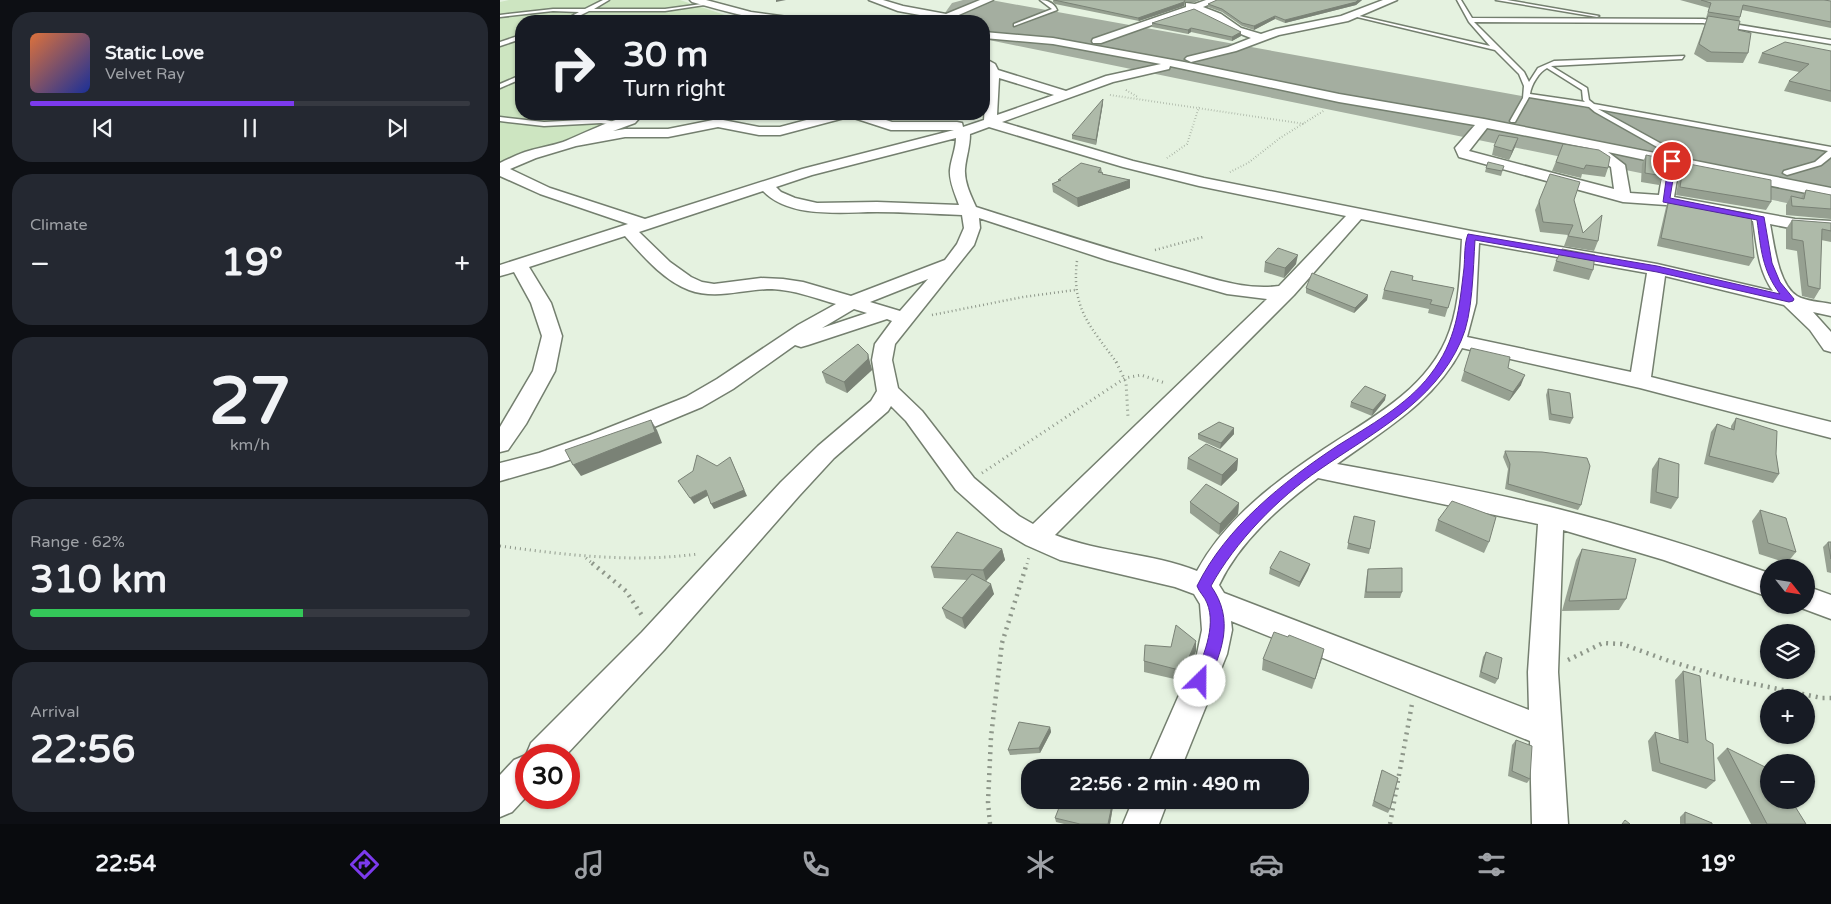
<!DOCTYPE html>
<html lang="en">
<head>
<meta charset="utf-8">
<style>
  :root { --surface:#171b24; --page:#242831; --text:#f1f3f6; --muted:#9ea1a6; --line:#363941; --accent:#7c3aed }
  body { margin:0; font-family:"Varela Round",sans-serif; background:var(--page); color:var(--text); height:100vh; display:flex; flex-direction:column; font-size:19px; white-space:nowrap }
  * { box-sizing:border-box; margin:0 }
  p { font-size:16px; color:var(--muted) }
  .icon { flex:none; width:28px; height:28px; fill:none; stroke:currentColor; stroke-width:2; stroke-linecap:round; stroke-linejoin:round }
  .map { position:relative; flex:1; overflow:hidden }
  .drawer { display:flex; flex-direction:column; gap:12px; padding:12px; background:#0d0f14; width:500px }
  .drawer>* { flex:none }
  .hud { position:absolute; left:15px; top:15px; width:475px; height:105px; border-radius:20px; box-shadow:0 1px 4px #0004; background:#171b24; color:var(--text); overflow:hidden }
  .needle { width:32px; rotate:120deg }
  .controls { position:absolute; left:1260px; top:559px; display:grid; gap:10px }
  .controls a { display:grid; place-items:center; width:55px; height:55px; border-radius:50%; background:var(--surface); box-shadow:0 1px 4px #0004; font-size:25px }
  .speed { position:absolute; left:15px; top:744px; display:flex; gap:10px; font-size:25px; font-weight:700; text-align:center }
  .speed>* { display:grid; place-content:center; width:65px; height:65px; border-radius:50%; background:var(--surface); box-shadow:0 1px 4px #0004; line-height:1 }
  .speed .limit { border:8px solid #d22; background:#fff; color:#111 }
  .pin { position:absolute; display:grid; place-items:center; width:42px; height:42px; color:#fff; margin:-21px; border:2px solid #fff; border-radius:50%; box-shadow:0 1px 5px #0007 }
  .me { position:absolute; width:55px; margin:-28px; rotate:23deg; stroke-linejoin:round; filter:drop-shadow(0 0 4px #0008) }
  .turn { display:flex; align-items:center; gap:18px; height:105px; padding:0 25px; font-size:22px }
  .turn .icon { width:65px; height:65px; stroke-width:2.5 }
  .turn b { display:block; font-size:35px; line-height:42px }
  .big { font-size:38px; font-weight:700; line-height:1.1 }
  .drawer .card { flex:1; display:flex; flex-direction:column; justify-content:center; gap:8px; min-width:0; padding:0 18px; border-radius:20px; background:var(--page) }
  .drawer .dial { align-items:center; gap:0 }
  .dial b { font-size:65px; line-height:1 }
  .song { display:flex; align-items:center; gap:15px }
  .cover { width:60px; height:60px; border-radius:8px; background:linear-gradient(135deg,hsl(20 70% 55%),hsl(230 70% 35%)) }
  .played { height:5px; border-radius:2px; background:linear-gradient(90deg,var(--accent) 60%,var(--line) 60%) }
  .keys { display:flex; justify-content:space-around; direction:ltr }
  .heat { display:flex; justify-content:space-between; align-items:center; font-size:28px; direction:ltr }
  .charge { height:8px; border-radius:4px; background:linear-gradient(90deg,#34c759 62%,var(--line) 0) }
  .trip { position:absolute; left:521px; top:759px; width:288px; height:50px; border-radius:20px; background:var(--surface); box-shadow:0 1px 4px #0004; font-weight:700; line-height:50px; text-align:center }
  .tabs { display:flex; height:80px; justify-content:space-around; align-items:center; background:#090b0e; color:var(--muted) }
  .tabs .icon { width:35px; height:35px }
  .tabs .current { color:var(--accent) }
  .tabs b { font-size:22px; color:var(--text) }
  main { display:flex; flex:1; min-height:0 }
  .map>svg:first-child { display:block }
  .green { fill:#cde5c1 }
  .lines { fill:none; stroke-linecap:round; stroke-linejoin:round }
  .runway { fill:#a4aea0; fill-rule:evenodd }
  .service-casing { stroke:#747f6f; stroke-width:3 }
  .minor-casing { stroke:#747f6f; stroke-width:3 }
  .path-far4 { stroke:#8e978a; stroke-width:1; stroke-dasharray:0.5 2; stroke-linecap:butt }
  .path-far3 { stroke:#8e978a; stroke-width:2; stroke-dasharray:0.5 2.5; stroke-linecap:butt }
  .path-far2 { stroke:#8e978a; stroke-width:2.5; stroke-dasharray:1 3; stroke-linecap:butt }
  .path-far1 { stroke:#8e978a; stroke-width:3; stroke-dasharray:1 4; stroke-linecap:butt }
  .path { stroke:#8e978a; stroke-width:4.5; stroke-dasharray:2 5; stroke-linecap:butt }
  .service { fill:#fff; fill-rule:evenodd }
  .minor { fill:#fff; fill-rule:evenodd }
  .wall { fill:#96a091 }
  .shaded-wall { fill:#7a8276 }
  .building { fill:#aebaa9; stroke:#7a8276 }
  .route { fill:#7c3aed; stroke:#51269a }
</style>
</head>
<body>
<main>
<section class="drawer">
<div class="card">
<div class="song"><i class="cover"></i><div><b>Static Love</b><p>Velvet Ray</p></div></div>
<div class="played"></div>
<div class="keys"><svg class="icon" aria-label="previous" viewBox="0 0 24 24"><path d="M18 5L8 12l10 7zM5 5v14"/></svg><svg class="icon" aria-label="pause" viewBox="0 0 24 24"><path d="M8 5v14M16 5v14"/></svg><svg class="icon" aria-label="next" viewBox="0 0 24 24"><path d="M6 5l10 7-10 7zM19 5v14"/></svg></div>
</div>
<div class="card"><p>Climate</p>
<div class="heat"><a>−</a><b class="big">19°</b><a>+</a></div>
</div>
<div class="card dial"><b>27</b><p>km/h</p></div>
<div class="card"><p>Range · 62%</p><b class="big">310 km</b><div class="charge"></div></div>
<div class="card"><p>Arrival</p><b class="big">22:56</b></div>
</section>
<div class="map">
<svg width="1331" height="824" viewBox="0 0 1331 824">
  <rect width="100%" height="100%" fill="#e5f2e0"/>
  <!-- green -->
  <path class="green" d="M9 0H180L234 18 257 21H21V114H119L62 145 0 161V2Z"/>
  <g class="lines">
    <!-- runway -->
    <path class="runway" d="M463 0H491L1331 152V212L484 39V21H445L442 17 452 3Z"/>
    <!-- service casing -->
    <g class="service-casing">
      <g id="service">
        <path d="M103 0H109L94 9H165L209 3 211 4 165 11H89L69 21H63L79 12 53 11 0 17V15L53 9H85Z"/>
        <path d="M540 0C547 0 554 3 557 10L514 26V24L552 9Z"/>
        <path d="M957 0H961L972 18 1203 19 1331 40V44L1203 23 974 22 1024 72 1029 82 1038 68 1054 61 1184 56 1182 59 1051 66 1087 88 1089 100 1094 104 1331 147V157L1321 165 1287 175 1283 173 1284 171 1315 162 1328 151 1098 109 1169 148V152H1166L1095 112 1089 107 1029 97 1015 122H1011L1010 121 1023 98 1024 86 1019 74 995 50 853 16 855 15 990 46 969 22ZM1047 68 1082 90 1083 100 1085 102 1030 94C1031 85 1039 72 1047 68Z"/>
        <path d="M996 0H1007L1099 16 1097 17Z"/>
        <path d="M250 14 252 16 227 21H218Z"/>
        <path d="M21 35V39L0 46V42Z"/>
        <path d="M21 75V79L0 88V84Z"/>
        <path d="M0 117 44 122 101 119 124 124 121 126 101 123 44 126 0 121Z"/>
      </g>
    </g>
    <!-- minor casing -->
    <g class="minor-casing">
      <g id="minor">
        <path d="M190 0H206L251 12 295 18 300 21C263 23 228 12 192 2Z"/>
        <path d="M369 0H383L403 6 446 14 480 0H493L445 21H432L436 18 398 11Z"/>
        <path d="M706 0H720L703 7 721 14 741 28 761 34 776 29 841 16 883 0H897L848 21 779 35 736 51 691 62 685 59 687 57 728 47 751 38C730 31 714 18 694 10L601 43H593L592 41 593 39 686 7V3L695 4Z"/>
        <path d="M484 32 553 38 684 62 839 94 984 119 1331 188V198L1179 167 1174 197 1295 219 1331 221V231L1295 229 1270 224C1274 244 1278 284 1297 296 1305 301 1321 302 1331 304V316L1313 312 1331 332V352L1324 350 1310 330 1284 305 1165 276 1151 377 1331 422V438L1140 388 962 348C934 402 885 429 837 464 908 477 980 490 1050 507 1124 525 1197 548 1269 573V597L1164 560 1063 530 1058 672 1068 824H1032L1030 741 731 621 732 630 727 654 681 768H647L697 654 702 630 700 604 694 594 675 587 560 560 526 545 501 530 456 490 406 421 391 406 388 411 334 458 299 496 164 650 66 755H26L31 743 142 632 281 482 318 446 371 401 377 391 372 360 375 344 392 321 387 319 308 345 301 347 295 345 233 389 202 407 106 447 52 466 0 481V463L39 453 90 435 186 397 217 379 298 325 336 304C315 298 294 290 272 289 244 289 216 300 189 290 163 280 143 256 125 236L29 267 51 303 62 336 55 371 26 424 8 450 0 452V427L33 371 42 336 31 303 14 272 0 276V265L128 224 40 194 0 176V163C8 159 17 155 25 152 37 148 51 146 63 142 83 134 124 113 143 114L135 123 113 131 125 129H168L218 119 259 127H280L329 114H368L392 122H457L462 123 463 127 484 120 487 72 484 66V58L495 64 498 70 566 91 606 76 661 64 553 44 484 38ZM670 66 839 102 975 125 955 148 959 157 1123 202 1166 205 1253 221C1257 246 1258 270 1273 291L1157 264 971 231 704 178 633 161 502 122 613 82 669 69ZM499 78 554 95 497 115ZM350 114 351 117 391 130H454L302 169 145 219 50 188 10 169 36 158 76 146 125 137H168L218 127 259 135H280L348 117ZM489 127 623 167 699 186 846 216 779 286C744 291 709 277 675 268 608 249 542 228 476 207 471 196 464 182 465 169 466 157 470 147 470 134ZM987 128 1089 148 1090 153 1111 167 1114 189 969 151ZM456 138C456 149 451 159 450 170 449 181 455 194 459 205L377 202 317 203 295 198 281 192 276 187 312 175ZM1108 152 1164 164 1159 195 1130 193 1125 165ZM263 191C290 219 341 212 377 212 405 212 433 214 462 215L464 228 457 244 445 260 351 296 303 282 283 279 261 278 214 284 202 282 191 277 170 262 139 232ZM479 218 607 260 727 294 767 299 533 524 519 516 474 478 422 411 398 388 392 360 395 344 474 245 480 228ZM861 219 962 239C960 273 960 308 946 340 923 392 869 419 824 449 776 481 725 519 697 571 652 553 601 553 555 535L794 295ZM979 243 1147 273 1131 372 967 337 976 303ZM428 279 400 311 370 302ZM354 309 367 313 322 328ZM818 478 1038 524 1028 672 1029 710 724 593 719 585C740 541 780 506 818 478Z"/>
        <path d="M1306 586 1331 595V619L1296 606 1295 605H1306Z"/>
        <path d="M26 755V797L12 812 0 817V775L14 760Z"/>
        <path d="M633 800H668L659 824H623Z"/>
      </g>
    </g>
    <!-- path-far4 -->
    <path class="path-far4" d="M626 90 628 91"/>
    <!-- path-far3 -->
    <g class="path-far3">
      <path d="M626 90 638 97"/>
      <path d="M610 95 805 124"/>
      <path d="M667 158 687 144 699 107"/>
      <path d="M730 172 748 163 780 138 825 110"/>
    </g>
    <!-- path-far2 -->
    <g class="path-far2">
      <path d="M655 250 703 237"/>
      <path d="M577 261C571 309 591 327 617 363"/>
      <path d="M432 315 523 297 575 290"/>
    </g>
    <!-- path-far1 -->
    <g class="path-far1">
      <path d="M616 362 626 382 628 417"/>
      <path d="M482 473 625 378 641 375 665 383"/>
      <path d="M0 546C66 555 131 563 198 554"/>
      <path d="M86 558 93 564"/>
      <path d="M527 564 529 557"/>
    </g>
    <!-- path -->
    <g class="path">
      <path d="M92 563 126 591 143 617"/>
      <path d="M1068 660 1103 643 1122 644 1169 661 1230 679 1322 698H1331"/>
      <path d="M490 824 488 802 491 737 502 643 527 563"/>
      <path d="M890 824 912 704"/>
    </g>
    <!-- service -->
    <use href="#service" class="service"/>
    <!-- minor -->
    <use href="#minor" class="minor"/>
  </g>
  <!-- wall -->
  <g class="wall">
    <path d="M553 0H701L695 2H685L684 6 639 21 555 4 553 2Z"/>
    <path d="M717 0H862L856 5 785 23 775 19 754 30 742 26 722 12 708 7V4Z"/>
    <path d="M1180 0H1324L1331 1V28L1242 10 1239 21 1238 30 1248 53 1243 63 1207 62 1194 54 1207 18H1206L1209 8Z"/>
    <path d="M694 9 741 36 732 41 691 32 688 34 652 27V23Z"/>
    <path d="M1331 51V102L1284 91 1289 81 1299 72 1258 63 1262 53Z"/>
    <path d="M603 103 596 145 572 139V135Z"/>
    <path d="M1063 144 1108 168 1105 177 1082 174 1081 178 1052 171Z"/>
    <path d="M994 146 1015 147 1009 160 992 155Z"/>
    <path d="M1146 155 1163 176 1159 185 1141 182 1142 164Z"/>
    <path d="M1184 163 1271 202 1266 210 1176 195 1180 172Z"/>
    <path d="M1004 166 1001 176 985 172 986 168Z"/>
    <path d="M601 168 602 172 603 173V174L630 180V188L578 207 553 192 552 184 558 181V180Z"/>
    <path d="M1306 190 1331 195V219L1286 215V205L1291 196 1301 198Z"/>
    <path d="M1169 199 1254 258 1249 266 1157 246 1166 207Z"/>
    <path d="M1074 200 1083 233 1098 241 1094 251 1064 246 1068 235 1040 232 1035 210 1039 201Z"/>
    <path d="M1292 220 1331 223V242L1321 240 1320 289 1314 299 1302 296 1297 251 1286 249V229Z"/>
    <path d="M1056 261 1093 270 1089 280 1053 271Z"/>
    <path d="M765 262 796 264 784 278 764 272Z"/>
    <path d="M912 280 954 288 945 317 928 313 929 309 882 299 884 290Z"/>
    <path d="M806 288 868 295 867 300 854 313 806 293Z"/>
    <path d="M971 348 1008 368 1021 385 1009 401 961 381Z"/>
    <path d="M371 365 372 370 347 393 326 383 322 372Z"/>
    <path d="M1048 389 1073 418 1070 424 1049 420 1046 395Z"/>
    <path d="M885 400 872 416 850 407 851 402Z"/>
    <path d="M1236 418 1276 454 1279 474 1273 483 1204 464 1211 432 1217 424 1231 429V426Z"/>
    <path d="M698 434H734L720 449 698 439Z"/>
    <path d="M1005 451 1081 505 1078 510 1005 489 1008 469 1003 457Z"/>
    <path d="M688 458 738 459 737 470 721 486 687 469Z"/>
    <path d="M1159 458 1178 498 1171 509 1150 503 1152 469Z"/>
    <path d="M690 502 739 503 738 514 719 535 690 513Z"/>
    <path d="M1260 510 1296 552 1287 563 1259 554 1252 521Z"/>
    <path d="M854 516 870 549 869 554 847 549Z"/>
    <path d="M938 520 989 542 984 553 935 531Z"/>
    <path d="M1328 542H1331V573L1327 572 1323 547Z"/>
    <path d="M502 549 505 560 486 581 494 594 465 629 446 618 442 608 467 580 434 578 431 567Z"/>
    <path d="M1082 549 1126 599 1119 610 1062 611 1076 560Z"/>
    <path d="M810 564 808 570 799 587 769 574 770 568Z"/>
    <path d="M868 569 902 592 900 598H864L867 574Z"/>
    <path d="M824 649 812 689 762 670 763 659Z"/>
    <path d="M696 651 683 681 644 672V661Z"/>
    <path d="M986 652 998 679 995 684 979 677 983 657Z"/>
    <path d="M1183 671 1206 740 1215 781 1206 789 1152 771 1148 741 1155 732 1179 740 1175 680Z"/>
    <path d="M550 727 551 732 540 753 510 755 508 750Z"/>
    <path d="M1016 740 1030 779 1027 783 1008 776 1012 745Z"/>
    <path d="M1227 748 1306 824H1251L1217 758Z"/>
    <path d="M882 770 890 809 888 813 872 806Z"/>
    <path d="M592 800H614L610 824H564L556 822 555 818 591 803Z"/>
    <path d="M1185 812 1212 824H1180V817Z"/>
  </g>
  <!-- shaded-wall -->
  <g class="shaded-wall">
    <path d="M276 0H286L276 2Z"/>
    <path d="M685 0 684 6 639 21 638 18Z"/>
    <path d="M858 0H862L856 5 785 23V20Z"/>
    <path d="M775 16V19L754 30V26Z"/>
    <path d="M691 28V32L688 34V30Z"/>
    <path d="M741 32V36L732 41V37Z"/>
    <path d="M603 99V103L596 145V140Z"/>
    <path d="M1018 138 1015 147 1009 160 1012 151Z"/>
    <path d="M630 180V188L578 207 577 198Z"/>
    <path d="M798 255 796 264 784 278 785 268Z"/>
    <path d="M868 295 867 300 854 313 855 308Z"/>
    <path d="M368 354 372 370 347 393 344 382Z"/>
    <path d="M1025 375 1021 385 1009 401 1013 392Z"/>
    <path d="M886 395 885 400 872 416 873 410Z"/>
    <path d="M151 420 157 430 162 443 81 476 73 465Z"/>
    <path d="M734 428V434L720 449 721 443Z"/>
    <path d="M230 457 247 496 214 509 211 504Z"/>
    <path d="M738 459 737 470 721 486 722 475Z"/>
    <path d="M206 490 209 495 194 504 190 498Z"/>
    <path d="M739 503 738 514 719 535 720 524Z"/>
    <path d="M502 549 505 560 486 581 483 570Z"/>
    <path d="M810 564 808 570 799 587 800 582Z"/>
    <path d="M491 584 494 594 465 629 462 618Z"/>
    <path d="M696 641V651L683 681V671Z"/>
    <path d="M824 649 822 659 812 689Z"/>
    <path d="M550 727 551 732 540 753 539 748Z"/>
    <path d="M613 800H614L610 824H608Z"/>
  </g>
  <!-- building -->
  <g class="building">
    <path d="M554 0H685L684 2 638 18Z"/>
    <path d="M717 0H858L856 2 785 20 775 16 754 26 742 23 722 9 708 4Z"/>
    <path d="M1201 0H1324L1331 1V22L1243 5 1240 17 1208 12 1211 3Z"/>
    <path d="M694 9 741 32 732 37 691 28 688 30 652 23Z"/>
    <path d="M1208 16 1240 21 1238 30 1251 33 1248 53 1211 52 1199 44Z"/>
    <path d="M1285 42 1331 51V91L1289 81 1309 64 1262 53Z"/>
    <path d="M603 99 596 140 572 135Z"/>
    <path d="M999 135 1018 138 1012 151 994 146Z"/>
    <path d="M1063 144 1099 150 1110 157 1108 168 1086 165 1084 169 1056 162Z"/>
    <path d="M1146 155 1165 159 1163 176 1145 173Z"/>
    <path d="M988 162 1004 166 1002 171 986 168Z"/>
    <path d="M581 163 601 168 598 172 603 173 602 174 630 180 577 198 552 184 561 180H558Z"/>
    <path d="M1184 163 1271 180V202L1180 187Z"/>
    <path d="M1050 174 1080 182 1074 200 1083 233 1102 215 1098 241 1068 236 1073 225 1043 222 1039 201Z"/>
    <path d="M1306 190 1331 195V209L1292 206 1291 196 1304 199Z"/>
    <path d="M1169 199 1251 214 1254 258 1161 238Z"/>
    <path d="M1292 220 1331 223V231L1322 229 1320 289 1308 286 1303 241 1292 239Z"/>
    <path d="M778 248 798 255 785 268 765 262Z"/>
    <path d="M1062 249 1095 255 1093 270 1056 261Z"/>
    <path d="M891 271 913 276 912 280 954 288 948 308 930 304 932 300 884 290Z"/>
    <path d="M812 273 868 295 855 308 806 288Z"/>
    <path d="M358 344 368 354V359L344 382 322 372Z"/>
    <path d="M971 348 1010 357 1008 368 1025 375 1013 392 964 371Z"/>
    <path d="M865 386 886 395 873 410 851 402Z"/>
    <path d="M1048 389 1070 393 1073 418 1051 414Z"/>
    <path d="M1236 418 1277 431 1276 454 1279 474 1209 456 1217 424 1234 430Z"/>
    <path d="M151 420 155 432 73 465 65 450Z"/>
    <path d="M719 422 734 428 721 443 698 434Z"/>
    <path d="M706 444 738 459 722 475 688 458Z"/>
    <path d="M1005 451 1042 452 1087 458 1090 466 1081 505 1008 484 1010 464Z"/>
    <path d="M197 455 217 466 230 457 244 490 211 504 206 490 190 498 178 481 193 471Z"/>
    <path d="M1159 458 1179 464 1178 498 1156 492Z"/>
    <path d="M706 484 739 503 720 524 690 502Z"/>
    <path d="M952 501 996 517 989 542 938 520Z"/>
    <path d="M1260 510 1286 518 1296 552 1268 543Z"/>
    <path d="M854 516 875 521 870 549 848 543Z"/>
    <path d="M457 532 502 549 483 570 431 567Z"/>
    <path d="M1328 542H1331V559Z"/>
    <path d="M1082 549 1136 559 1126 599 1069 601Z"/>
    <path d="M780 551 810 564 800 582 770 568Z"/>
    <path d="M902 568V592H866L868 569Z"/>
    <path d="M472 574 491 584 462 618 442 608Z"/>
    <path d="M676 625 696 641 683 671 644 661 645 645 671 647Z"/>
    <path d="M774 632 788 637 789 635 824 649 815 679 763 659Z"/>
    <path d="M986 652 1002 658 998 679 981 672Z"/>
    <path d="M1183 671 1200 676 1206 740 1213 744 1215 781 1160 763 1155 732 1188 743Z"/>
    <path d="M519 722 550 727 539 748 508 750Z"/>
    <path d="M1016 740 1032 746 1030 779 1012 771Z"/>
    <path d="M1227 748 1269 769V800H1291L1306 824H1267Z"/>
    <path d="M882 770 898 778 890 809 874 801Z"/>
    <path d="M562 800H577L591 803 592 800H613L608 824H580L555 818Z"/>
    <path d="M1185 812 1212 823V824H1185Z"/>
    <path d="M1125 820 1130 824H1122Z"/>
  </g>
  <!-- route -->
  <path class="route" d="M1169 159 1176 161 1170 198 1264 217 1272 263 1280 282 1294 299 1293 301 1289 302 1157 272 975 240C973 269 973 315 961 341 934 403 872 433 819 470 778 498 735 542 711 586 735 620 722 652 706 686L700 688 695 686 693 681C702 659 717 627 707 603 705 597 699 592 697 586 726 527 783 482 837 446 869 426 907 405 930 375 957 340 959 309 964 268 965 257 964 244 968 234L1157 266 1280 294C1262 270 1261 249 1257 220L1163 202Z"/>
</svg>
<div class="controls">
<a><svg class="needle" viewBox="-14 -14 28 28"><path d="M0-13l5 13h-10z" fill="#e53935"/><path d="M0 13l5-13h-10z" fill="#9ea1a6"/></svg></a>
<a><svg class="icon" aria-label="layers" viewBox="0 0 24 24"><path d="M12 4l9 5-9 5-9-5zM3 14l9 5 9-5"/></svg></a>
<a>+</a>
<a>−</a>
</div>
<div class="speed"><div class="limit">30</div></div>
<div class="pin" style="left:1172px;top:161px;background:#d93025"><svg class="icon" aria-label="arrive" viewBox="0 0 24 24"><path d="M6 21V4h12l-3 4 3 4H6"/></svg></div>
<svg class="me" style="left:700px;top:681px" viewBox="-20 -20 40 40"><circle r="19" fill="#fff"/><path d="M0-13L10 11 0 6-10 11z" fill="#7c3aed"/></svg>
<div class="trip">22:56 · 2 min · 490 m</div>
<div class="hud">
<div class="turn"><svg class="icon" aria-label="right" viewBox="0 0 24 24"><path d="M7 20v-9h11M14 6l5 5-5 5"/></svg><div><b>30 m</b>Turn right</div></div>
</div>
</div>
</main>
<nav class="tabs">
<b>22:54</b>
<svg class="icon current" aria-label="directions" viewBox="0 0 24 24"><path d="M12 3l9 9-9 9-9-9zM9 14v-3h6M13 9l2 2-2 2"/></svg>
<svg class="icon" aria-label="music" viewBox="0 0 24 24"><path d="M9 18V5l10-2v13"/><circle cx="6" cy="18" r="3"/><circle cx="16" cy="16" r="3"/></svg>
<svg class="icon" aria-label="phone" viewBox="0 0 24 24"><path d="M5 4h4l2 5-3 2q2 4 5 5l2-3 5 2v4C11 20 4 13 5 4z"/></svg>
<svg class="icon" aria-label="climate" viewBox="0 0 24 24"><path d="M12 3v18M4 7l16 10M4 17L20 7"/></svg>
<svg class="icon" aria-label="car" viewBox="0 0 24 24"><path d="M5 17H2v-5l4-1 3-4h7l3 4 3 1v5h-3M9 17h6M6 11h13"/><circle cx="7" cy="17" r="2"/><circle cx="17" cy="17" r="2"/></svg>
<svg class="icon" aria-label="filters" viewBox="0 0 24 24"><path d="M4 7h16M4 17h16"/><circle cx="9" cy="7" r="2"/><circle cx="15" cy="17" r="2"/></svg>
<b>19°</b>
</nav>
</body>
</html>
